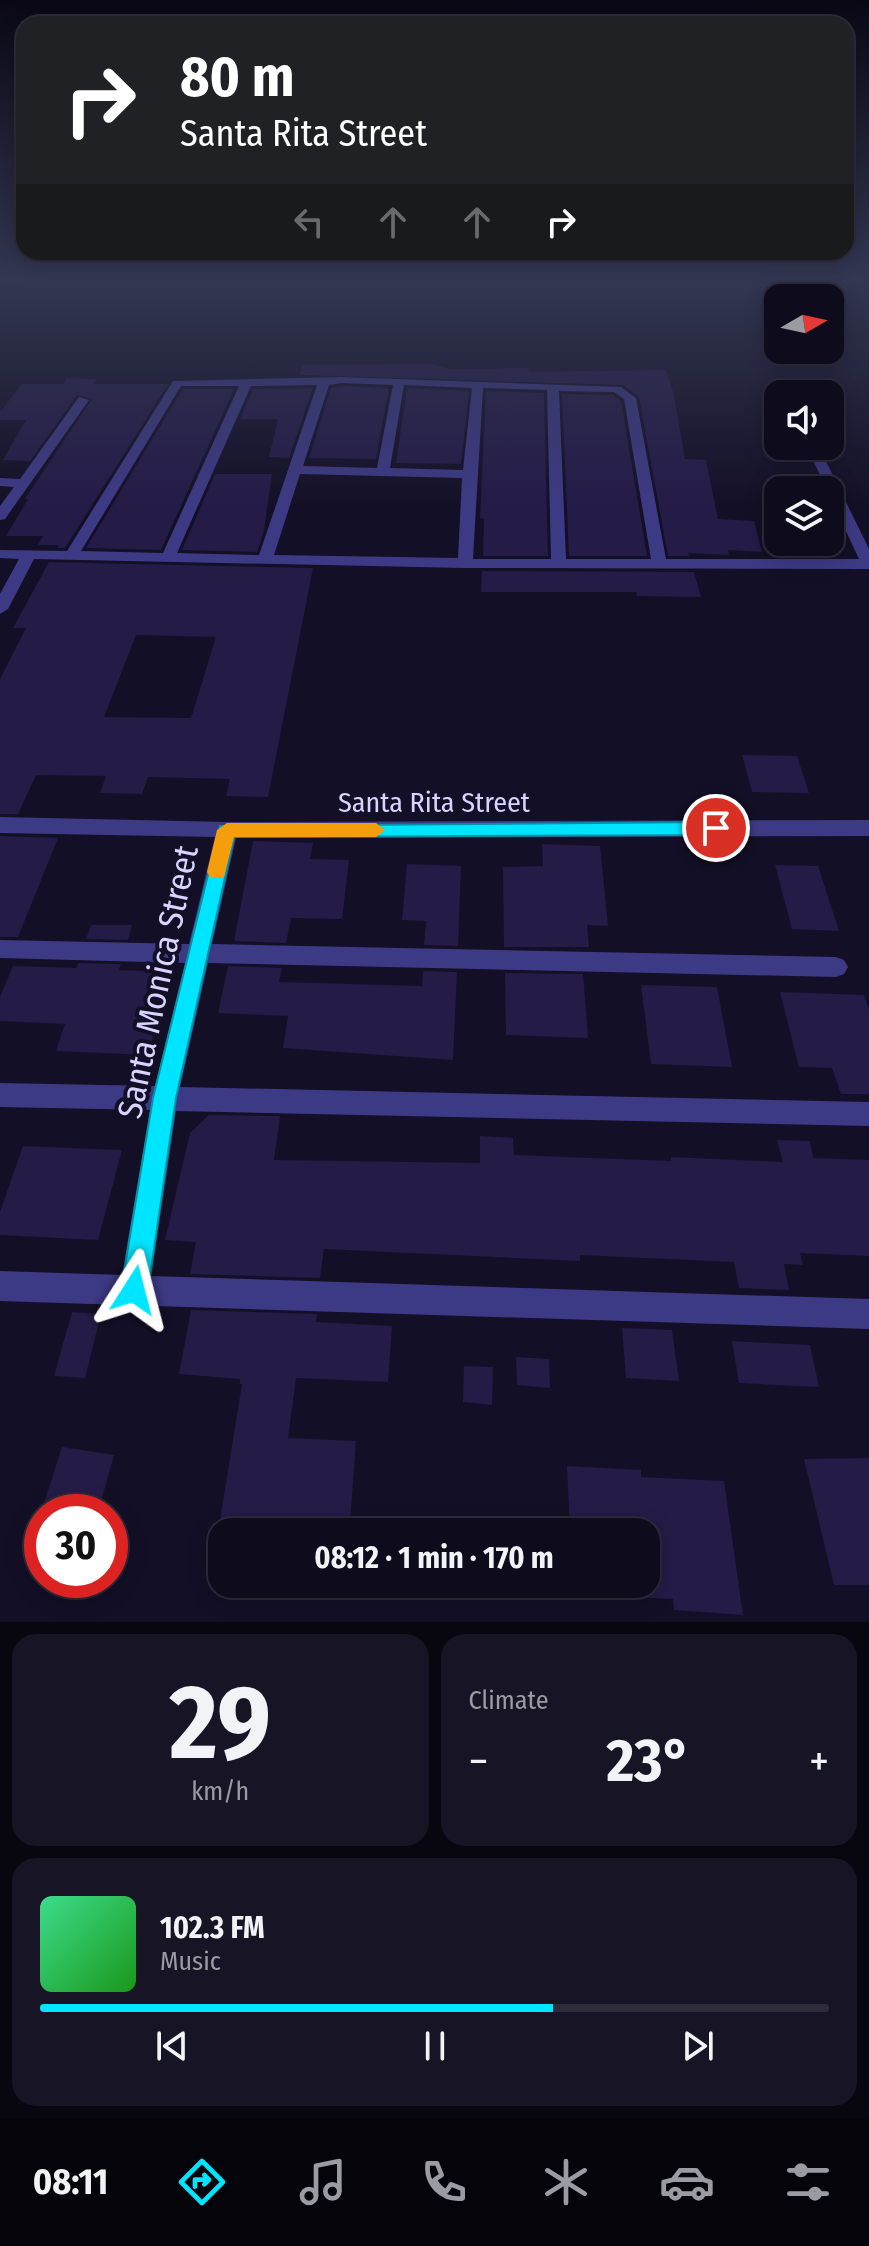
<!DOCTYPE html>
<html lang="en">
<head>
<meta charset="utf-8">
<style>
  :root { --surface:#0e0b1c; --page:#171425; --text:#f1f3f6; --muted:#9b9ba3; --line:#2e2b3b; --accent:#00e5ff }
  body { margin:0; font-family:"Fira Sans Condensed",sans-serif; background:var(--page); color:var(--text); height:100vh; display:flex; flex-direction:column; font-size:30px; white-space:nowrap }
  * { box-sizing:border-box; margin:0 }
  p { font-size:26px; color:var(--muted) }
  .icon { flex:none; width:44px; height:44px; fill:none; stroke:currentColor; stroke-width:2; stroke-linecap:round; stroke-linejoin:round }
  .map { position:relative; height:1622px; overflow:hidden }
  .drawer { display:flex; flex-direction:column; gap:12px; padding:12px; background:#08060f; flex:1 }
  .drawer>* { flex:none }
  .banner { position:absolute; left:16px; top:16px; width:838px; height:244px; border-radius:24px; box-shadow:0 4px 20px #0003,0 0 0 2px var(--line); background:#202124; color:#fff; overflow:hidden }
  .needle { width:52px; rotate:81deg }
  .tools { position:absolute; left:764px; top:284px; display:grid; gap:16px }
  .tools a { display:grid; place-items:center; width:80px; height:80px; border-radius:16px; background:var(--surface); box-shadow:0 4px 20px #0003,0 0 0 2px var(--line); font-size:40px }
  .speed { position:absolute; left:24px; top:1494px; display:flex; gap:16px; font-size:40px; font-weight:700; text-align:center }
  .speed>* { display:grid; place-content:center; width:104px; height:104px; border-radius:50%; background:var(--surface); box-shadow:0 4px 20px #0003,0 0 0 2px var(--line); line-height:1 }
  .speed .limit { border:12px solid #d22; background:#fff; color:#111 }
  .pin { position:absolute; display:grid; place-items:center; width:68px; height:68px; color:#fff; margin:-34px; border:4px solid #fff; border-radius:50%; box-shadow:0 2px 8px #0007 }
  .me { position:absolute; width:88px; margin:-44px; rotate:9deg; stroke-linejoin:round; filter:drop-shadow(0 0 6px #0008) }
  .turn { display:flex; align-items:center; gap:28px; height:168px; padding:0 32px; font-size:36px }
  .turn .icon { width:104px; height:104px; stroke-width:2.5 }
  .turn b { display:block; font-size:56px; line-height:68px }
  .lanes { display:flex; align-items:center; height:76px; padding:0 32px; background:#0003; justify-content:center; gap:40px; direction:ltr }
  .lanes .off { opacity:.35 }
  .big { font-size:60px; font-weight:700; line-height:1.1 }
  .drawer .widget { flex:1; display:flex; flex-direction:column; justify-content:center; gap:12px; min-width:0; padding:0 28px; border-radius:24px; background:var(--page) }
  .drawer .dial { align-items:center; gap:0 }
  .dial b { font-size:104px; line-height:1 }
  .song { display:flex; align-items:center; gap:24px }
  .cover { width:96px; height:96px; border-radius:12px; background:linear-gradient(135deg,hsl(150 70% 55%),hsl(120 70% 35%)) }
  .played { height:8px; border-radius:4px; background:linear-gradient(90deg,var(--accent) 65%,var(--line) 65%) }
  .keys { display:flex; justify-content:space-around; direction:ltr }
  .heat { display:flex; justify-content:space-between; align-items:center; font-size:44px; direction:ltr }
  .drawer .tiles { flex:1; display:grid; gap:12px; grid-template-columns:1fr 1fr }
  .widget:last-child { grid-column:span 2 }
  .trip { position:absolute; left:208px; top:1518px; width:452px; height:80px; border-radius:24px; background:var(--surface); box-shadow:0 4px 20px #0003,0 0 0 2px var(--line); font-weight:700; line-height:80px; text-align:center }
  .menu { display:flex; height:128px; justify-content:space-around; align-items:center; background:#06040b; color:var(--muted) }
  .menu .icon { width:56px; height:56px }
  .menu .on { color:var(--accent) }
  .menu b { font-size:36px; color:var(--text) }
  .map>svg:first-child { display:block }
  .building { fill:#241b47; fill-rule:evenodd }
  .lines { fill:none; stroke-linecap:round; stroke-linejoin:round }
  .minor { fill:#3d3a85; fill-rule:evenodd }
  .route { fill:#00e5ff; stroke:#0095a6; stroke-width:2 }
  .slow { fill:#f59e0b }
  .labels { text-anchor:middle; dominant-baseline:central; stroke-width:8; stroke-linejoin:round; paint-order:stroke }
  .street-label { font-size:28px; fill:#d9d4ff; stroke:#130f26 }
  .near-street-label { font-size:34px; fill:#d9d4ff; stroke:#130f26 }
</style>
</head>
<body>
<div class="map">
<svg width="869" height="1622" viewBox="0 0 869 1622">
  <rect width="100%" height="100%" fill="#130f26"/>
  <!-- building -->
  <g class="building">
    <path d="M429 364 452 369 528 368 530 372 666 370 674 395 685 459 706 460 718 519 754 521 762 552 728 550 729 555 688 553 689 556H668L639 397 623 385 300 375 302 365Z"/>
    <path d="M67 378 97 379 94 384H168L65 548H57L59 545H38L43 536H6L28 499H25L92 399 77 395 30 461 3 460 26 420H0V412L22 384H64Z"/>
    <path d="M341 386 389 388 376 459 309 458 331 388Z"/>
    <path d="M313 388 289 458 269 457 278 419H240L253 389Z"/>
    <path d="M407 388 469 391 461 464 396 463Z"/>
    <path d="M183 389H234L161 550 86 548Z"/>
    <path d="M486 391 544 393 548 556H483L484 519 480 518Z"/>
    <path d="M562 394 613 395 621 401 647 556H569Z"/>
    <path d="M215 474H272L264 531 257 552 182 550Z"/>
    <path d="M49 562 313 568 268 797 226 796 230 779 148 777 142 794 100 793 106 776 36 775 18 814H0V679L26 628H13ZM136 635 216 637 191 718 104 717Z"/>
    <path d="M482 571 694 572 701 597 637 596 636 592H481Z"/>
    <path d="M742 755 797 756 809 793 752 792Z"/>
    <path d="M0 836 58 838 18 937H0Z"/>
    <path d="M253 841 313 843 310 859 349 860 342 919 291 918 286 943 234 941Z"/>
    <path d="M542 844 600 846 608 926 587 925 589 947H504L503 867 543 866Z"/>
    <path d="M407 864 461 866 458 946 424 945 426 921 402 920Z"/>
    <path d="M775 865 818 866 839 931 792 929Z"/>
    <path d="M91 925H132L128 940 86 939Z"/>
    <path d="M78 963 121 964 119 970 171 972 148 1055 56 1051 65 1024 0 1021V997L13 966 77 968Z"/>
    <path d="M228 966 282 968 279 982 422 986 423 971 457 972 453 1060 283 1048 288 1016 218 1013Z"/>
    <path d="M505 973 583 974 588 1038 506 1035Z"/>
    <path d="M641 985 717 987 732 1067 651 1064Z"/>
    <path d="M780 992 864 995 869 1011V1094H841L832 1068 799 1067Z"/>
    <path d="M209 1115 280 1116 274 1160 480 1163V1136L513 1138 514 1155 671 1161V1157L783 1162 777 1140 810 1141 813 1158 869 1160V1256L800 1253 803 1265 784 1264 789 1290 739 1288 734 1262 580 1255V1261L324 1249 320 1278 190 1274 196 1242 165 1240 190 1133Z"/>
    <path d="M23 1146 122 1150 98 1240 0 1235V1212Z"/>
    <path d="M191 1310 317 1314 316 1322 392 1326 388 1382 296 1378 288 1438 356 1441 350 1523 264 1519 262 1532H218L242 1384H240V1379L179 1374Z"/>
    <path d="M72 1312 101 1314 85 1378 54 1376Z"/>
    <path d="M622 1328 672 1330 679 1381 626 1378Z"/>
    <path d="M732 1341 810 1345 819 1387 739 1383Z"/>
    <path d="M516 1357 549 1359 550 1388 517 1385Z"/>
    <path d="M464 1366 493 1367 492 1405 463 1402Z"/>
    <path d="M62 1447 114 1455 98 1512H41Z"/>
    <path d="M869 1458V1585H834L804 1459Z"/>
    <path d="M567 1466 641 1470V1477L724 1481 743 1615 674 1610 673 1599 573 1594V1584H646V1532H570Z"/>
  </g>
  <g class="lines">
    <!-- minor -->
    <g class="minor">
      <path d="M341 377 621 387 636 398 666 559H859L830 497V490H827L809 452 820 449 869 549V569L465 568 34 559 8 609 0 614V594L19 559 0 558V550L67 551 173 381ZM341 383 393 385 377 468 303 466 329 385ZM317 385 259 555 177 553 251 386ZM404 385 472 388 463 470 390 468ZM181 386H239L163 553 81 551ZM483 388 547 390 551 559H473ZM559 391 614 392 624 399 651 559H566ZM300 474 462 478 458 558 274 555Z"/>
      <path d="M79 397 89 400 5 519 0 520V506L14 487 0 486V478L20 479Z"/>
      <path d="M0 817 227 822 869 820V836L236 838 212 944 836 957 844 960 848 967 844 974 836 977 208 963 180 1087 869 1102V1126L176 1111 151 1276 869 1299V1329L0 1301V1271L122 1275 150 1110 0 1107V1083L155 1086 185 963 0 958V940L189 944 215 837 0 833Z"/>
    </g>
  </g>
  <!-- sky -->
  <linearGradient id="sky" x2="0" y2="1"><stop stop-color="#0a0815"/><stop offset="0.55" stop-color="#333752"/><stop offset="1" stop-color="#333752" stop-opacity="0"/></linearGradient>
  <rect width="869" height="508" fill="url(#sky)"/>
  <!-- route -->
  <path class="route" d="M716 822 725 828 716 835 234 837 176 1098 148 1290 144 1299 134 1303 125 1299 121 1290 153 1098 220 826Z"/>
  <!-- slow -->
  <path class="slow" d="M227 823H376L385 830 376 837H234L224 877H210L207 872 217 830Z"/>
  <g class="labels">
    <!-- street labels -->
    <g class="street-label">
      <text x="434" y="802">Santa Rita Street</text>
    </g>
    <!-- near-street labels -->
    <g class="near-street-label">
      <text transform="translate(158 982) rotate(-78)">Santa Monica Street</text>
    </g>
  </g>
</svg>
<div class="tools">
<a><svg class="needle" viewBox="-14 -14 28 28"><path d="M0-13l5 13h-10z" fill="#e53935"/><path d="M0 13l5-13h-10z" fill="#9b9ba3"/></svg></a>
<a><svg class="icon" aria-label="sound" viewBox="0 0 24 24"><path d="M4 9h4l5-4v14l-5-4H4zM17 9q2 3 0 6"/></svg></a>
<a><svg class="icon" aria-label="layers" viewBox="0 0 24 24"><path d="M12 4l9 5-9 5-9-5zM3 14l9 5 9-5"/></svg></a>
</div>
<div class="speed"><div class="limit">30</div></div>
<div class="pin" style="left:716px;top:828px;background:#d93025"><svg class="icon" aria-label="arrive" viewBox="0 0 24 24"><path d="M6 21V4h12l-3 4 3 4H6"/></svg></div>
<svg class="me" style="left:134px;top:1290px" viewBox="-20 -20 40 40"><path d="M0-17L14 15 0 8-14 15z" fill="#00e5ff" stroke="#fff" stroke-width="4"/></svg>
<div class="trip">08:12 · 1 min · 170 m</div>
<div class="banner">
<div class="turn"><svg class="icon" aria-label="right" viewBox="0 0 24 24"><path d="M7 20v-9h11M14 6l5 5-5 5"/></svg><div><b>80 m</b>Santa Rita Street</div></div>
<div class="lanes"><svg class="icon off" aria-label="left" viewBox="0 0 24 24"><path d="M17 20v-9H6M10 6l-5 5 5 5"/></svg><svg class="icon off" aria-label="ahead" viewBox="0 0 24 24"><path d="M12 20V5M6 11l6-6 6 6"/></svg><svg class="icon off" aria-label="ahead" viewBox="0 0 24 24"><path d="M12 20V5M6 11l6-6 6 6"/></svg><svg class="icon" aria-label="right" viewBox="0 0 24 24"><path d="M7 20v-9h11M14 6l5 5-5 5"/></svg></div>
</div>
</div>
<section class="drawer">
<div class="tiles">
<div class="widget dial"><b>29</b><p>km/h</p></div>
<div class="widget"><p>Climate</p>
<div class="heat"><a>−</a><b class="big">23°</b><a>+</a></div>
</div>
<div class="widget">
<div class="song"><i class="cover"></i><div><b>102.3 FM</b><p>Music</p></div></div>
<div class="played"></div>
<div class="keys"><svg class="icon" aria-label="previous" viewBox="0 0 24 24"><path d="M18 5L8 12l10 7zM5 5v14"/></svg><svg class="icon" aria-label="pause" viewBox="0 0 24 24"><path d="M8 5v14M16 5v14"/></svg><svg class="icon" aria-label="next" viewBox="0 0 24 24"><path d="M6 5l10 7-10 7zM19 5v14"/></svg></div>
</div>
</div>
</section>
<nav class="menu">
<b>08:11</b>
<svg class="icon on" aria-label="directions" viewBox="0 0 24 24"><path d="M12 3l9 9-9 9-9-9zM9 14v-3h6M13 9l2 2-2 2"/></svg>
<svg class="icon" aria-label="music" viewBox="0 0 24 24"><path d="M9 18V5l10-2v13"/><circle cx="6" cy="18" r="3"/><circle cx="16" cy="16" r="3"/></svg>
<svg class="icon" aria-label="phone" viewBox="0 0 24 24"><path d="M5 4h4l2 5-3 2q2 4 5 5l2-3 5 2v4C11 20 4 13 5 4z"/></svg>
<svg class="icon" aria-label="climate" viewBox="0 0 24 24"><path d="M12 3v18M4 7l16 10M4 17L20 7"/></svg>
<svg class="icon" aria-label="car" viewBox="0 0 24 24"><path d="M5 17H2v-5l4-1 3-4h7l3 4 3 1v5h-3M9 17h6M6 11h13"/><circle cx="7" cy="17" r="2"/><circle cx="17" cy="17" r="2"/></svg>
<svg class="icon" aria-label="filters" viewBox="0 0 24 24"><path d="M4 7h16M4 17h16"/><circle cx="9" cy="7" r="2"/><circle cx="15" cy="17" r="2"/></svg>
</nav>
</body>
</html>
